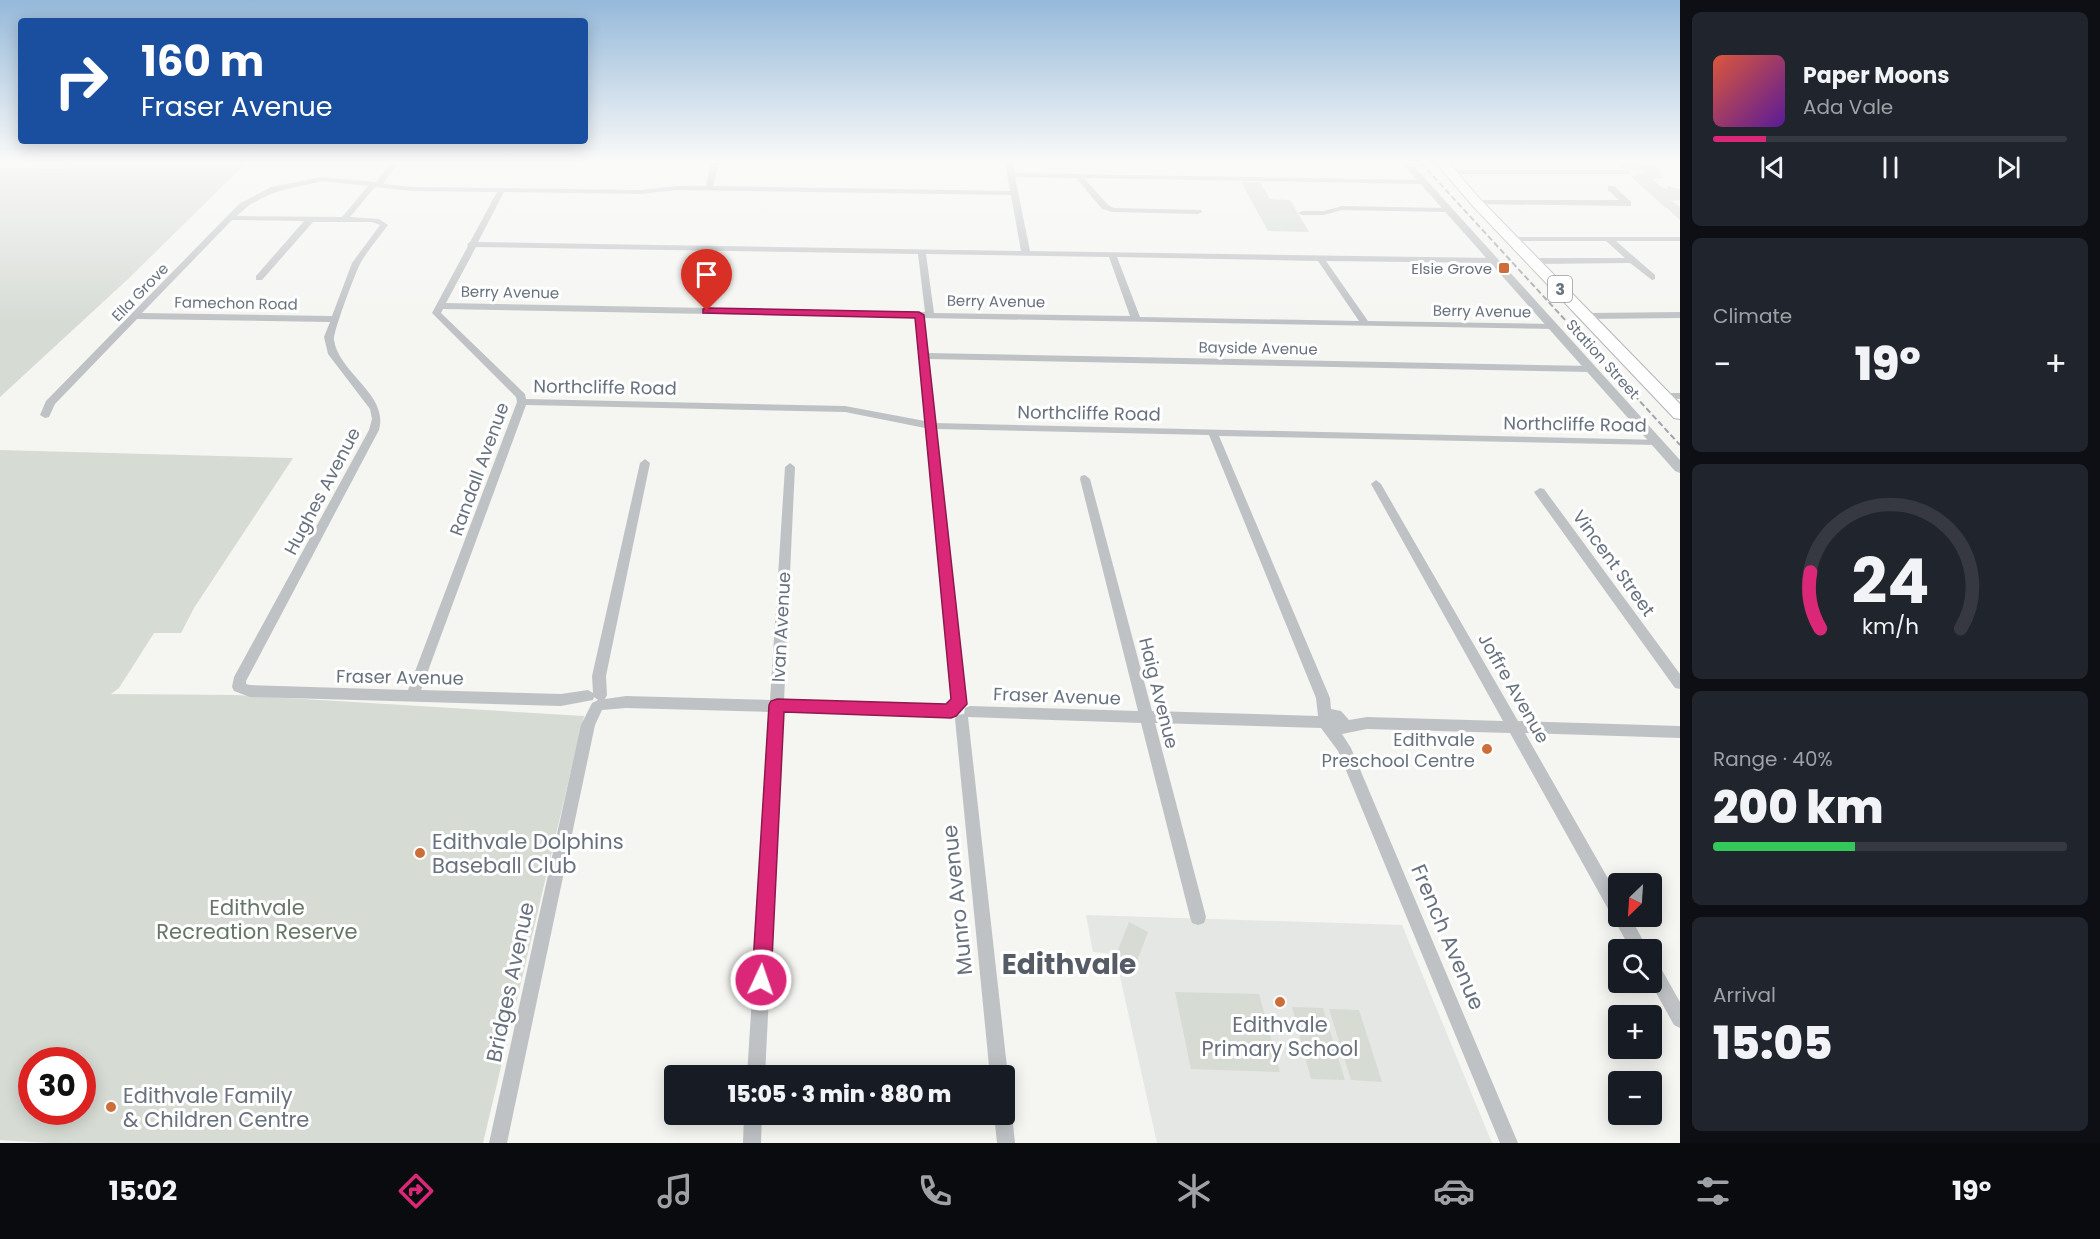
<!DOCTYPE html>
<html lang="en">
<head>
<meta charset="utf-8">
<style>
  :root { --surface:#171b24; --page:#20242c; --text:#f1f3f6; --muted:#9ea1a6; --line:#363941; --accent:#db2777 }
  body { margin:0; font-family:Poppins,sans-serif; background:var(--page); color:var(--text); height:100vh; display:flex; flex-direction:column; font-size:22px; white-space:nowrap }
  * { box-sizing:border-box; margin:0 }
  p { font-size:20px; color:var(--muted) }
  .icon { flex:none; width:33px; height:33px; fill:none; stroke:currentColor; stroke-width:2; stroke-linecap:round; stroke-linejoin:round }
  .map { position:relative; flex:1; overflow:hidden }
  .panel { display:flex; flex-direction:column; gap:12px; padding:12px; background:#0d0f14; width:420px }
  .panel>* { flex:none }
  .guide { position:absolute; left:18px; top:18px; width:570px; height:126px; border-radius:6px; box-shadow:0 3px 15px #0003; background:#1a4fa0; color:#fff; overflow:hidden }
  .needle { width:39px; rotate:205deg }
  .buttons { position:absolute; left:1608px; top:873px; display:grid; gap:12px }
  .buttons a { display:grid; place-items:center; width:54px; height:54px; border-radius:6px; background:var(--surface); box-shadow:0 3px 15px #0003; font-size:30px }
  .speed { position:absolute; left:18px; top:1047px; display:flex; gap:12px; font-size:30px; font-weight:700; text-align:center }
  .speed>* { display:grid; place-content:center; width:78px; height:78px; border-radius:50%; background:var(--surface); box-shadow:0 3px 15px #0003; line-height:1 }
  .speed .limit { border:9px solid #d22; background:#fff; color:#111 }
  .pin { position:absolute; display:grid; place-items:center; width:51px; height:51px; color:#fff; margin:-62px -26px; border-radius:50% 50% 50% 0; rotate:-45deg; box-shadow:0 0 6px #0007 }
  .pin .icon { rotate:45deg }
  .me { position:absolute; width:66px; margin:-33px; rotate:3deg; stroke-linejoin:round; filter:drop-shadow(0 0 4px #0008) }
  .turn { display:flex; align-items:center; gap:21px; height:126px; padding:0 24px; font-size:27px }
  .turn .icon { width:78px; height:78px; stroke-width:2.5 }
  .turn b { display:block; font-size:42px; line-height:51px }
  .big { font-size:45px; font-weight:800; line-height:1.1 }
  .panel .widget { flex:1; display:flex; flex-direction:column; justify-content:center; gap:9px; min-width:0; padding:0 21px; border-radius:9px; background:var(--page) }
  .panel .dial { align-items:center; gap:0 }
  .dial svg { height:156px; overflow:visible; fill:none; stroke:var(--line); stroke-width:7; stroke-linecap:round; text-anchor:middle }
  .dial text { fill:var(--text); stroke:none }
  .song { display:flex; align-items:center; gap:18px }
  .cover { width:72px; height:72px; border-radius:9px; background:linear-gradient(135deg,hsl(10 70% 55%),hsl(270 70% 35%)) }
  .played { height:6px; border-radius:3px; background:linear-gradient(90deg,var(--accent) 15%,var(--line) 15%) }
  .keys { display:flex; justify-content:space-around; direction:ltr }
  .heat { display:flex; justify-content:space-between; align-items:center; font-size:33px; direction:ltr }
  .charge { height:9px; border-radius:4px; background:linear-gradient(90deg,#34c759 40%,var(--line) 0) }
  .trip { position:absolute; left:664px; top:1065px; width:351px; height:60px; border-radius:6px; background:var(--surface); box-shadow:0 3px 15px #0003; font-weight:800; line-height:60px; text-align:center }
  .tab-bar { display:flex; height:96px; justify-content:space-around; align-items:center; background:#090b0e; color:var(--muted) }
  .tab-bar .icon { width:42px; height:42px }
  .tab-bar .on { color:var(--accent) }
  .tab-bar b { font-size:27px; color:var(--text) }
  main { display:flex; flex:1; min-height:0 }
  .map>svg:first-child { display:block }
  .built { fill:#e5e7e5 }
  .green { fill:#d6dbd4; fill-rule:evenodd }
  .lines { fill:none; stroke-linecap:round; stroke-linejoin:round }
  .trunk-casing { stroke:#b2b5b8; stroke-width:2 }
  .minor { fill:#bfc2c5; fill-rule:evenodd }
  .tertiary { fill:#bfc2c5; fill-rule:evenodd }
  .trunk { fill:#fff; fill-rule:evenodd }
  .rail { stroke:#a1a5aa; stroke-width:2; stroke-dasharray:6 3; stroke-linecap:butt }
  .route { fill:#db2777; stroke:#8e194d; stroke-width:1.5 }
  .poi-dot { fill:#cd6d3a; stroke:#fff; stroke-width:2 }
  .labels { text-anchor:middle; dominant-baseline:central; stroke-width:6; stroke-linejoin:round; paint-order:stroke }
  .far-poi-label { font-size:15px; fill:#68727f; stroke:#fff; text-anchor:end }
  .far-street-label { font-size:15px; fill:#68727f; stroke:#fff }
  .shield { fill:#fff; stroke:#959ca5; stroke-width:1.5 }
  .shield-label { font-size:16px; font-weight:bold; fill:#68727f }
  .street-label { font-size:18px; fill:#68727f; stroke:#fff }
  .poi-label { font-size:18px; fill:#68727f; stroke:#fff; text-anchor:end }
  .near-poi-label { font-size:21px; fill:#68727f; stroke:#fff; text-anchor:start }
  .near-street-label { font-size:21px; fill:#68727f; stroke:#fff }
  .near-park-label { font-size:21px; fill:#677766; stroke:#fff }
  .near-district-label { font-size:28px; font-weight:bold; fill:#555c65; stroke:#fff }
</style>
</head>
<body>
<main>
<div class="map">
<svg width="1680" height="1143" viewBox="0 0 1680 1143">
  <rect width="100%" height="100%" fill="#f5f5f2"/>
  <!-- built -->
  <path class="built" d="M1086 915 1402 925 1492 1143H1157L1115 954 1093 952Z"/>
  <!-- green -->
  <g class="green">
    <path d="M75 163H246L128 279 0 397V168L67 169Z"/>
    <path d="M1618 163C1635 163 1649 160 1661 173L1659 175 1666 178 1652 179 1661 187 1668 189 1667 186 1680 189V200L1672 201 1680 207V220L1667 208H1672H1666L1631 177 1639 173 1649 172 1622 168Z"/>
    <path d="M1241 182H1260L1270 199 1290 200 1309 232 1268 231Z"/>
    <path d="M0 450 293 458 194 608 181 633H154L119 688 111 694 236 695 584 716 483 1143H51L0 1140ZM32 1060H82V1112H32Z"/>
    <path d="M1129 922 1148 932 1135 966 1116 955Z"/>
    <path d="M1175 992 1259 994 1280 1072 1191 1069Z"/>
    <path d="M1292 1007 1323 1008 1345 1080 1311 1079Z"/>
    <path d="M1329 1009 1359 1010 1382 1082 1351 1080Z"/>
  </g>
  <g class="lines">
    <!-- trunk casing -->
    <g class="trunk-casing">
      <path id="trunk" d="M1436 163H1449L1480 199 1680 404V419L1674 418 1472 205Z"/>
    </g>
    <!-- minor -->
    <g class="minor">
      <path d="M391 163H398L383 184 412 187 641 190 676 186H706L711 163H719L713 186 1010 191 1005 163H1013L1015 173 1423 180V184H1420L1084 178 1108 205 1114 208 1201 210 1202 212 1198 214 1113 212 1102 209 1076 178 1015 177 1030 251 1493 258 1497 261 1496 263 1326 261 1368 321 1552 324 1555 325V329L924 318 928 353 1590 366 1595 369 1590 372 928 359 935 423 1661 440 1662 442 1657 445 1219 436 1330 698 1331 709 1341 711 1349 720 1367 717 1503 721 1371 484 1376 480 1381 484 1518 721 1680 726V738L1525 733 1618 896V916H1630L1648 950H1631L1510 733 1367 729 1342 734 1351 748 1518 1143H1500L1338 751 1321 728 1155 723 1206 917 1204 923 1198 925 1192 923 1190 917 1141 723 968 717 1008 1076 1005 1082V1076H990L955 719 957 715 964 714 965 708 970 706 1138 711 1080 479 1081 476 1085 475 1090 479 1152 711 1318 716 1316 698 1209 435 936 429 966 703 964 707 956 708 958 711 956 715 951 717 783 712 765 1076H747L770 712 626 708 602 710 595 725 507 1143H489L581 725 592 703 598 700 594 697 593 700 561 706 250 697 234 691 232 687 234 677 369 430 372 419 370 409 328 354 324 337 330 322 137 319 55 404 49 417 45 418 40 415 46 401 239 204 271 187 322 177 376 182ZM322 181 368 186 342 217 237 216C260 192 292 188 322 181ZM375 187 412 191 497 192 470 242 467 244 468 246 432 313 516 397 517 402 408 690 250 685 246 684V681L379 430C389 394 339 374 334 340 333 332 356 271 361 262 369 249 379 237 388 225L379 219 350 217ZM676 190 1011 195 1021 251 478 242 504 192 641 194ZM232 220 304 221 256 276V280H262L313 222H372L380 225 352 263 332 316 142 313ZM476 247 918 254 925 312 446 303ZM926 254 1109 257 1130 316 934 313ZM1117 257 1318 261 1359 321 1140 317ZM443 309 915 318 925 421 845 406 526 399 525 394 441 313ZM526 405 845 412 925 428 954 706 784 701 795 467 790 463 785 467 770 700 626 696 605 699 607 695 606 676 650 463 645 459 640 463 592 676 593 693 588 690 561 694 421 690Z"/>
      <path d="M1446 170H1627L1631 172 1627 174H1446Z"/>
      <path d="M1608 186H1614L1631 202V206L1476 204 1472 202 1476 200H1619L1608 190Z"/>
      <path d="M1342 206 1446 208 1450 210 1446 212 1342 210 1324 215H1302L1298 213 1302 211H1324Z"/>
      <path d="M1508 237H1680V241H1616L1655 275V279L1652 280 1630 263 1533 264 1529 261 1533 258H1625L1606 241H1508Z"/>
      <path d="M1680 312V318L1586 319 1581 316 1586 313Z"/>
      <path d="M1663 393H1680V399L1659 398V394Z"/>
      <path d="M1540 488 1544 489 1680 674V689L1675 688 1536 495 1534 492Z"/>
      <path d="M1652 961 1658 963 1680 1002V1028L1674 1025 1650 982Z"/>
      <path d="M1005 1106 1009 1108 1012 1114 1015 1143H997L994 1114H1005Z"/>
      <path d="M744 1114H762L761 1143H743Z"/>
    </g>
    <!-- tertiary -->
    <path class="tertiary" d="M1402 163H1411L1680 460V473L1675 471Z"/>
    <!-- trunk -->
    <use href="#trunk" class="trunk"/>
    <!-- rail -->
    <path class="rail" d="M1421 163 1680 445"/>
  </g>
  <!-- sky -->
  <linearGradient id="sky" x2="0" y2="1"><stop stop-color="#95b9da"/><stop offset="0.5" stop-color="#fafaf9"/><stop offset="1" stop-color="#fafaf9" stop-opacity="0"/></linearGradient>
  <rect width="1680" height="323" fill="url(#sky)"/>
  <!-- route -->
  <path class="route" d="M707 308 919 312 924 315 967 704 956 716 951 718 784 712 771 980 768 987 761 989 754 987 752 980 769 705 771 701 777 699 946 704 951 699 915 318 703 313V309Z"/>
  <!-- markers -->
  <g class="poi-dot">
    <rect x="1498" y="262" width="12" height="12" rx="3"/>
    <circle cx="1487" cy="749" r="6"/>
    <circle cx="420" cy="853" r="6"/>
    <circle cx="1280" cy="1002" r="6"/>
    <circle cx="111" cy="1107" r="6"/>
  </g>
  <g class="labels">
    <!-- far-poi labels -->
    <g class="far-poi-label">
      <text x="1492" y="268">Elsie Grove</text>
    </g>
    <!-- far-street labels -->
    <g class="far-street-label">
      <text transform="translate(140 292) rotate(-46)">Ella Grove</text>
      <text transform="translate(510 292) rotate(1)">Berry Avenue</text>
      <text transform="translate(996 301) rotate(1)">Berry Avenue</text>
      <text transform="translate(236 303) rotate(1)">Famechon Road</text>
      <text transform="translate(1482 311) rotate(1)">Berry Avenue</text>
      <text transform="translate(1258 348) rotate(1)">Bayside Avenue</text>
      <text transform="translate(1603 359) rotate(48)">Station Street</text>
    </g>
    <!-- shield labels -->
    <rect class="shield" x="1548" y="276" width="24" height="26" rx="4.5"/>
    <g class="shield-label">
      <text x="1560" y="289">3</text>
    </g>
    <!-- street labels -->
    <g class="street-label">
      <text transform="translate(605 387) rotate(1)">Northcliffe Road</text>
      <text transform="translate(1089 413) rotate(1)">Northcliffe Road</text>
      <text transform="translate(1575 424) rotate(1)">Northcliffe Road</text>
      <text transform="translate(479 469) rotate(-70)">Randall Avenue</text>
      <text transform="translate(322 491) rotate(-62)">Hughes Avenue</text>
      <text transform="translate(1614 563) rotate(54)">Vincent Street</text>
      <text transform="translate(781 627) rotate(-87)">Ivan Avenue</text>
      <text transform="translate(400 677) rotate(1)">Fraser Avenue</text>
      <text transform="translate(1514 688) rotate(60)">Joffre Avenue</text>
      <text transform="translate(1159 693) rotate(76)">Haig Avenue</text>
      <text transform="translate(1057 696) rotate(2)">Fraser Avenue</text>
    </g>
    <!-- poi labels -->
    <g class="poi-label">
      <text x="1475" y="739">Edithvale<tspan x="1475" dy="21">Preschool Centre</tspan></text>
    </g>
    <!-- near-poi labels -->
    <g class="near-poi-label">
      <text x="432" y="841">Edithvale Dolphins<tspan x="432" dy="24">Baseball Club</tspan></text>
      <text x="1280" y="1024" text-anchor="middle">Edithvale<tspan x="1280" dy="24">Primary School</tspan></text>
      <text x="123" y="1095">Edithvale Family<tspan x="123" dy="24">&amp; Children Centre</tspan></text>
    </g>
    <!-- near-street labels -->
    <g class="near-street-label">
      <text transform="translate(957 900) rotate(-96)">Munro Avenue</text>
      <text transform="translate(1448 937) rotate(67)">French Avenue</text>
      <text transform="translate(510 982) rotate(-78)">Bridges Avenue</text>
    </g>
    <!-- near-park labels -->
    <g class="near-park-label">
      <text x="257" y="907">Edithvale<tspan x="257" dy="24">Recreation Reserve</tspan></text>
    </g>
    <!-- near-district labels -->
    <g class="near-district-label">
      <text x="1069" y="964">Edithvale</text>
    </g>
  </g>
</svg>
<div class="buttons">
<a><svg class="needle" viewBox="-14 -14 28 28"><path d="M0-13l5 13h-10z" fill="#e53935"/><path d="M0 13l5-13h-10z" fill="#9ea1a6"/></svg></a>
<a><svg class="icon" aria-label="search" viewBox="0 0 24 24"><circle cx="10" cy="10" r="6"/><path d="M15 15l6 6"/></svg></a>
<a>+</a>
<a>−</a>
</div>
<div class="speed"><div class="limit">30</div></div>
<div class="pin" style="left:707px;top:311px;background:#d93025"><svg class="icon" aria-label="arrive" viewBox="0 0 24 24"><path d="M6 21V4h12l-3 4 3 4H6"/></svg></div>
<svg class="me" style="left:761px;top:980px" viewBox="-20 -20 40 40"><circle r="17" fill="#db2777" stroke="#fff" stroke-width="3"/><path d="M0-11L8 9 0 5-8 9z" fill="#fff"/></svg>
<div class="trip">15:05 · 3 min · 880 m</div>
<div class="guide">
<div class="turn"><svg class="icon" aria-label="right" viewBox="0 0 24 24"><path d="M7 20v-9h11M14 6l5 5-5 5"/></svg><div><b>160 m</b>Fraser Avenue</div></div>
</div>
</div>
<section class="panel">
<div class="widget">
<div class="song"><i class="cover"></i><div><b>Paper Moons</b><p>Ada Vale</p></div></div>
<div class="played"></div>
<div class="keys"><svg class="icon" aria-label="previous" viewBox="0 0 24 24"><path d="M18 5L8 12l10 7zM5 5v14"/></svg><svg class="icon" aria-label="pause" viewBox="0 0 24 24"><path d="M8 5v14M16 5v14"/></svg><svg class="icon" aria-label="next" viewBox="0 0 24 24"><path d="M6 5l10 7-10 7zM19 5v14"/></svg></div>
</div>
<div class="widget"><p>Climate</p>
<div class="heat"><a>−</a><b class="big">19°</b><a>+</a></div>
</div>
<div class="widget dial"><svg viewBox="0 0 100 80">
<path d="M14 69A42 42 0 1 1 86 69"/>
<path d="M14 69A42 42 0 0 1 9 40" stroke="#db2777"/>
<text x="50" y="56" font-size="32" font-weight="700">24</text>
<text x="50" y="72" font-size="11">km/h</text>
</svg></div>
<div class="widget"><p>Range · 40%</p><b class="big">200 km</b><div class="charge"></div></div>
<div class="widget"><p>Arrival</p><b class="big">15:05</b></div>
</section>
</main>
<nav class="tab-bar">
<b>15:02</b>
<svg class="icon on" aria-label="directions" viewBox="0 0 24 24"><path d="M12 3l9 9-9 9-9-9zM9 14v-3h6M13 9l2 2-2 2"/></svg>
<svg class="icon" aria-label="music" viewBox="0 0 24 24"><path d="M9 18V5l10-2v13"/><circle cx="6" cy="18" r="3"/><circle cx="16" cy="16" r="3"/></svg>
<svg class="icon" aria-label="phone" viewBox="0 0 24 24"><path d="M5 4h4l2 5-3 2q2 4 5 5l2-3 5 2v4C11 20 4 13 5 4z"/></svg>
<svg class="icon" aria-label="climate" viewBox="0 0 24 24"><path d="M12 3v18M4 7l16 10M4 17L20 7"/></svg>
<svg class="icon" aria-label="car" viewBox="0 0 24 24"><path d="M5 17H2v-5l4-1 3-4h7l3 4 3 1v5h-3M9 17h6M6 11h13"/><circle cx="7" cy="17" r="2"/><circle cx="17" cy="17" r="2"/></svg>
<svg class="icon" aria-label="filters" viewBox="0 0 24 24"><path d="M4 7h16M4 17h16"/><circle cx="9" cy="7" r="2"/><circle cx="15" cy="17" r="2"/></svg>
<b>19°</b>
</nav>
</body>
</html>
